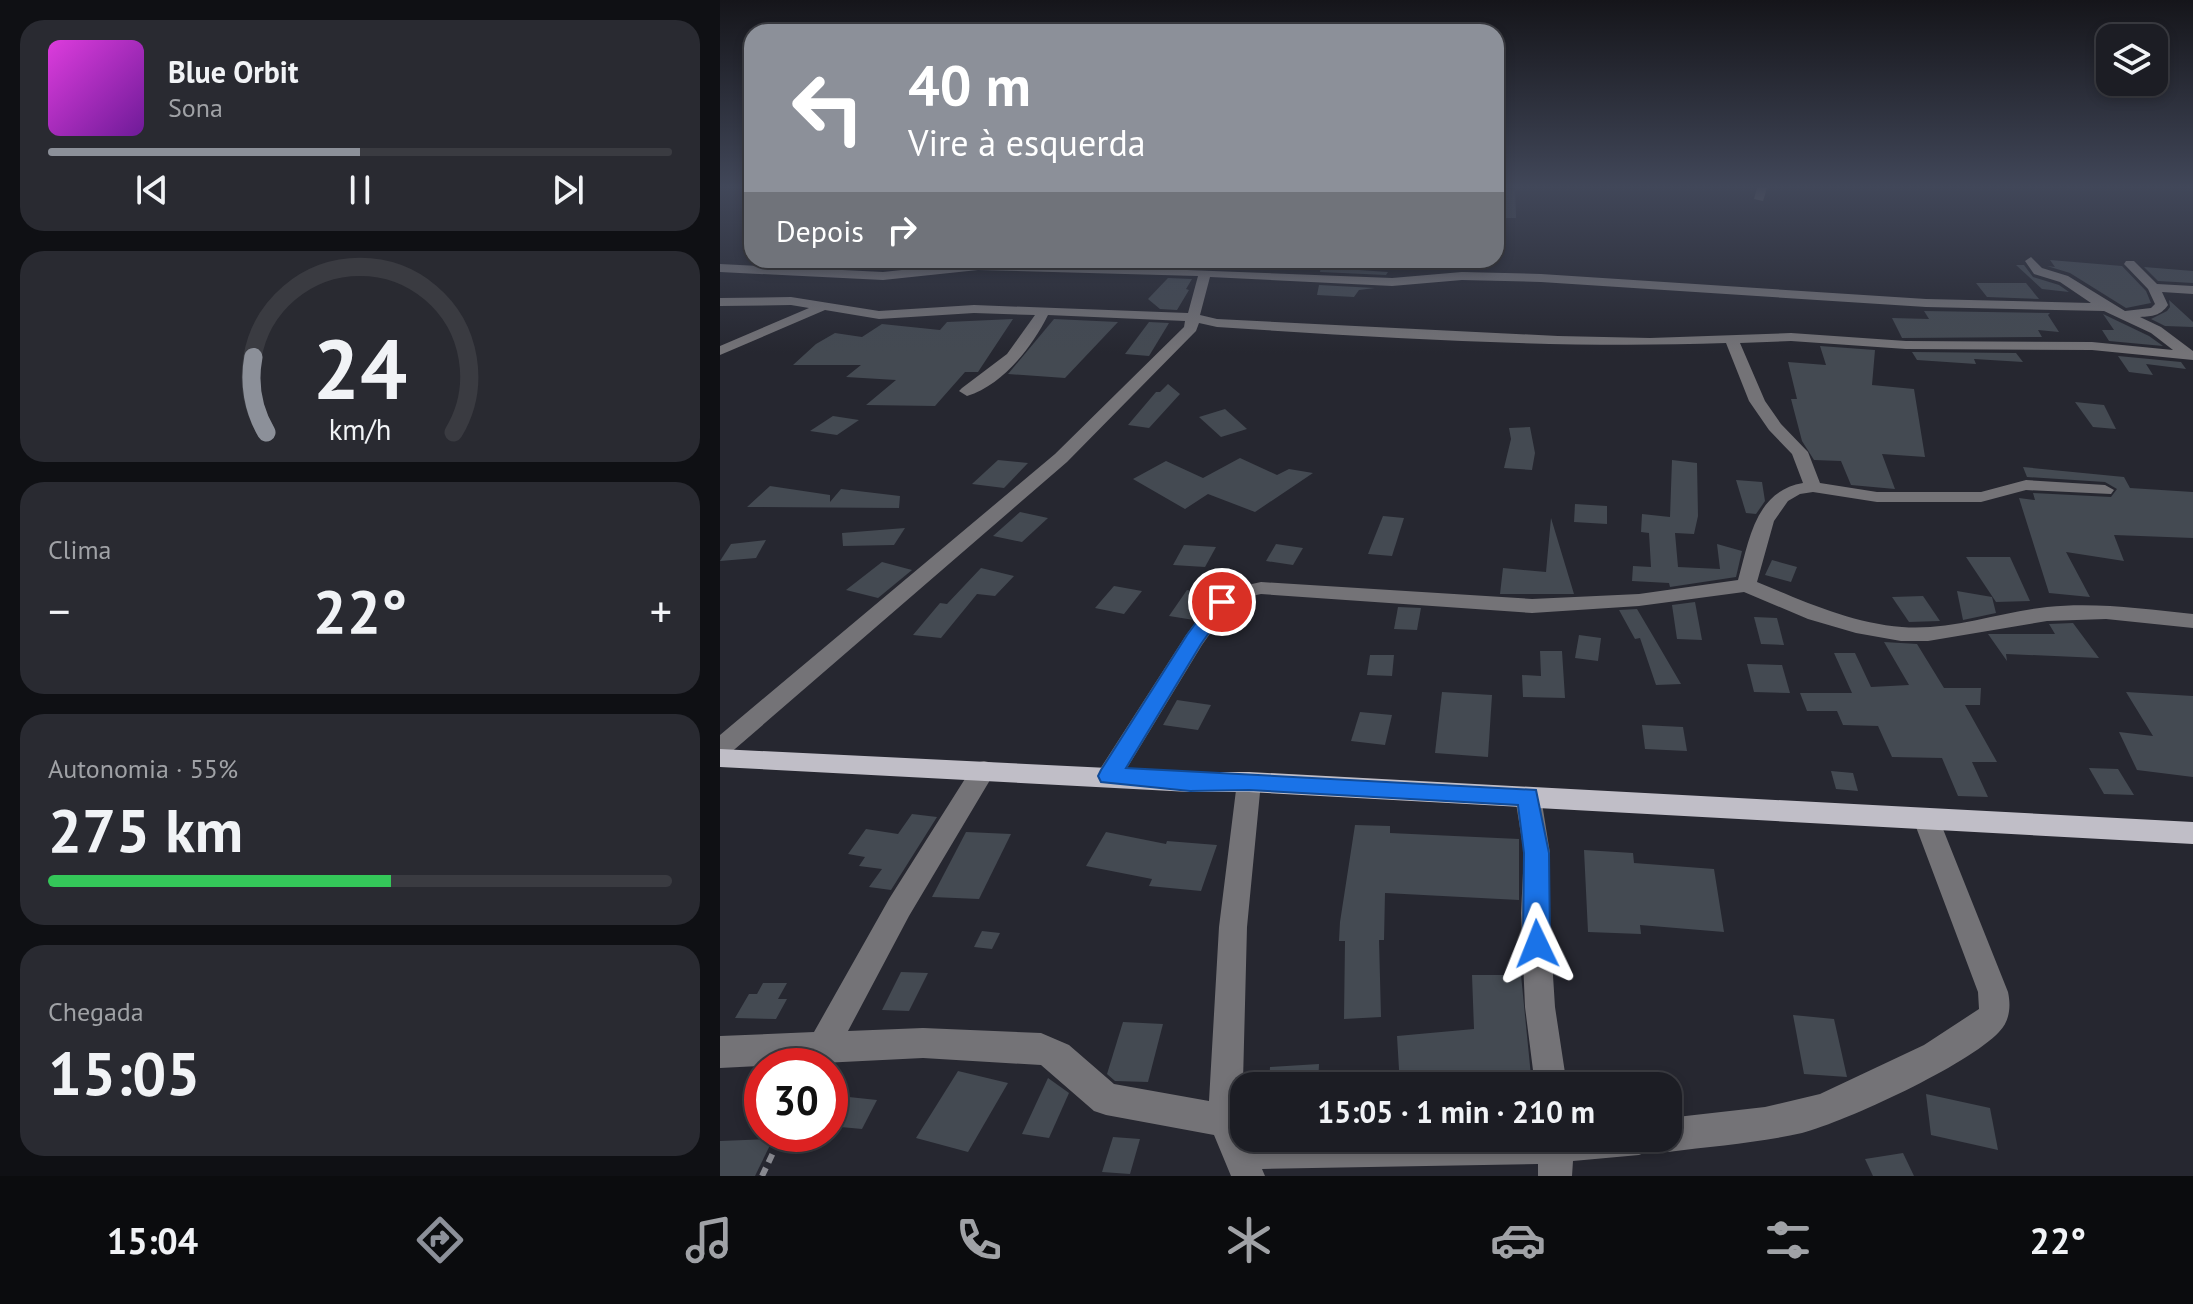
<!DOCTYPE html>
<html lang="pt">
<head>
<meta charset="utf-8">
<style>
  :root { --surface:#1c1d24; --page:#292a31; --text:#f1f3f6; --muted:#a0a2a6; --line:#3a3b41; --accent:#8c9099 }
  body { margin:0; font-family:"PT Sans",sans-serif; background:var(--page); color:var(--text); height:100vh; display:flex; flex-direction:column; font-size:30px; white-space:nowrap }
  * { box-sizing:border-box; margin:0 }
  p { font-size:26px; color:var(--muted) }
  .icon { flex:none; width:44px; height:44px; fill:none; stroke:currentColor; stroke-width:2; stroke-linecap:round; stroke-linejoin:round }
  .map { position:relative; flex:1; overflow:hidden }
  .sheet { display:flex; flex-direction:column; gap:20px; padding:20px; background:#0f1014; width:720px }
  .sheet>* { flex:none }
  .top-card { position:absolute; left:24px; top:24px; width:760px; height:244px; border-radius:24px; box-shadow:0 4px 12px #0003,0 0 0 2px var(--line); background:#8c9099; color:#fff; overflow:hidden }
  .buttons { position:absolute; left:1376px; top:24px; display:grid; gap:16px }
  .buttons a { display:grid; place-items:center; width:72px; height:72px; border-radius:16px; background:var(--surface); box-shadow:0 4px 12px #0003,0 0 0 2px var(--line); font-size:40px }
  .speed { position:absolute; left:24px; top:1048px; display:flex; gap:16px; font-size:40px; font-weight:700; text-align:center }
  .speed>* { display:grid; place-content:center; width:104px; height:104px; border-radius:50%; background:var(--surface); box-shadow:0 4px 12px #0003,0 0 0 2px var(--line); line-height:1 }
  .speed .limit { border:12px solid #d22; background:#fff; color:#111 }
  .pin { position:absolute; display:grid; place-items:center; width:68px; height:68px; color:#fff; margin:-34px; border:4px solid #fff; border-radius:50%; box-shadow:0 2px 8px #0007 }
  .me { position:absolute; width:88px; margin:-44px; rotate:358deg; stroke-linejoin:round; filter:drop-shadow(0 0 6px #0008) }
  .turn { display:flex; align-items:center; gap:28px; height:168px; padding:0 32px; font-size:36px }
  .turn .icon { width:104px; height:104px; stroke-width:2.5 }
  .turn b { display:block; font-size:56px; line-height:68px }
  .then { display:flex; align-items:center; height:76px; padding:0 32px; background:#0003; gap:16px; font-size:30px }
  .big { font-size:60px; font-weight:600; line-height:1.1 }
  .sheet .tile { flex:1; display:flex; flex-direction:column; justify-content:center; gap:12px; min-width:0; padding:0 28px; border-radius:24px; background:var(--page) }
  .sheet .dial { align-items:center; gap:0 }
  .dial svg { height:208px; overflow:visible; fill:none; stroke:var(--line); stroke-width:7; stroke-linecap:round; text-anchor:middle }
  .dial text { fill:var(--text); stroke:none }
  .song { display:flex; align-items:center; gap:24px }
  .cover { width:96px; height:96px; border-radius:12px; background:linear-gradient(135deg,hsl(300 70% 55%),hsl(280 70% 35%)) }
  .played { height:8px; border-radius:4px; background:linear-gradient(90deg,var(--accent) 50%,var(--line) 50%) }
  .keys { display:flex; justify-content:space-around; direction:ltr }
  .heat { display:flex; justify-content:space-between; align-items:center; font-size:44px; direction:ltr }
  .charge { height:12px; border-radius:6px; background:linear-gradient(90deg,#34c759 55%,var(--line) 0) }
  .trip { position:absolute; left:510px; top:1072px; width:452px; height:80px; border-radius:24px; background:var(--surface); box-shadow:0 4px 12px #0003,0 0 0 2px var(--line); font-weight:600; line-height:80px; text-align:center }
  .dock { display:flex; height:128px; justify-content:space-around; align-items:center; background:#0b0c0e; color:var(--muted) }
  .dock .icon { width:56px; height:56px }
  .dock .current { color:var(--accent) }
  .dock b { font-size:36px; color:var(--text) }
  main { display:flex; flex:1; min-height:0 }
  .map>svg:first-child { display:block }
  .building { fill:#444a52 }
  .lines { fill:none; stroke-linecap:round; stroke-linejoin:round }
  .path { stroke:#888990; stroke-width:6; stroke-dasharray:9 6; stroke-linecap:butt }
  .minor { fill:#747377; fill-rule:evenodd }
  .major { fill:#c0bec7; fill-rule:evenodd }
  .route { fill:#1a73e8; stroke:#114b97; stroke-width:2 }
</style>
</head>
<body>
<main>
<section class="sheet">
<div class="tile">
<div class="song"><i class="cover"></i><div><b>Blue Orbit</b><p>Sona</p></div></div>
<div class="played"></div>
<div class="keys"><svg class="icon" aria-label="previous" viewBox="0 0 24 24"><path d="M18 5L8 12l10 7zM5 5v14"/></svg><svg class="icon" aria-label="pause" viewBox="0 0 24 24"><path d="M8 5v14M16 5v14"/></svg><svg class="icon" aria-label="next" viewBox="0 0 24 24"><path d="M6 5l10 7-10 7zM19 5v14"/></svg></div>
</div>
<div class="tile dial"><svg viewBox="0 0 100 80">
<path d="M14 69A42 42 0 1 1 86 69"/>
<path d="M14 69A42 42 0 0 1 9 40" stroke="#8c9099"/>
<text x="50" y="56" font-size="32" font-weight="700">24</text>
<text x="50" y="72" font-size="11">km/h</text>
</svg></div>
<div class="tile"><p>Clima</p>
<div class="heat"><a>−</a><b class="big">22°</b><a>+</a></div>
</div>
<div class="tile"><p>Autonomia · 55%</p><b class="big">275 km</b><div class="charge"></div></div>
<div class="tile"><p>Chegada</p><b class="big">15:05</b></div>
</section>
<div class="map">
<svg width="1473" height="1176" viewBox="0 0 1473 1176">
  <rect width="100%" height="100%" fill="#262730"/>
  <!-- building -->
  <g class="building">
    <path d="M779 189 795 190 796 218H779Z"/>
    <path d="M1330 260 1402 266 1426 291 1431 303 1406 308 1350 273 1327 266 1335 267Z"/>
    <path d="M1296 265H1304L1313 277 1339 285 1349 292 1322 289Z"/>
    <path d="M601 266H640L639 270 668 272 666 275 600 272Z"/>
    <path d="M1424 267 1473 271V283L1438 281Z"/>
    <path d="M448 278 472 279 466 289 469 290 457 310 440 309 428 299Z"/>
    <path d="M1256 283H1306L1319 299 1267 297Z"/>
    <path d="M599 285 655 288 639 290 634 297 597 295Z"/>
    <path d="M1449 300 1473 322V327L1445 326 1431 319 1447 311 1450 307Z"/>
    <path d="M1204 311 1330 313 1328 315 1339 332 1318 330 1322 337 1182 338 1172 318 1209 319Z"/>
    <path d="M1383 314 1429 336 1443 346 1389 341 1382 330H1394Z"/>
    <path d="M293 319 258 372H245L215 406 146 405 176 380 126 377 141 365H73L96 344 115 333 142 337 162 324 220 330 227 322Z"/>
    <path d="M334 319 398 322 345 378 288 374Z"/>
    <path d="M429 322 449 323 429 356 405 354Z"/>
    <path d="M1100 346 1155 350 1152 385 1194 389 1205 457 1162 454 1175 489 1131 485 1121 461 1094 460 1082 441 1071 399H1077L1068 362 1106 365Z"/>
    <path d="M1192 352 1296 353 1303 362 1254 359 1256 364 1197 360Z"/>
    <path d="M1398 356 1461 362 1466 369 1426 364 1433 375 1409 372Z"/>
    <path d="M448 384 460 394 429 428 408 425 436 392H440Z"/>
    <path d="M1355 402 1384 405 1396 429 1373 427Z"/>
    <path d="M505 409 527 429 501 437 479 417Z"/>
    <path d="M113 416 139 420 117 435 90 431Z"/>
    <path d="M810 427 815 453 812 470 784 468 791 439 789 428Z"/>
    <path d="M520 458 557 475 569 469 593 473 535 512 488 494 465 509 413 479 446 461 483 478Z"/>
    <path d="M278 460 308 463 284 488 252 484Z"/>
    <path d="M952 460 977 463 978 516 974 534 955 533 958 567 1000 569 997 544 1022 551 1016 577 950 587 949 583 912 581 913 566 931 567 929 533 921 532 922 514 950 517Z"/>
    <path d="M1303 467 1404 477 1410 488 1473 492V538L1394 535 1404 561 1346 552 1370 597 1329 593 1299 498 1315 500 1313 493 1391 497 1397 489 1385 482 1307 477Z"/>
    <path d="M1016 480 1042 482 1045 501 1036 514 1026 513Z"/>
    <path d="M50 486 110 495V502L121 489 180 496 179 508 27 507Z"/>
    <path d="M855 504 887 506V524L854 522Z"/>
    <path d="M300 512 328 518 302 542 273 536Z"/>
    <path d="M663 516 684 518 672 556 648 554Z"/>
    <path d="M831 518 854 594H780L783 568 826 572Z"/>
    <path d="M185 528 174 545 123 546 122 533Z"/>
    <path d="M46 540 36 558 0 561 11 544Z"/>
    <path d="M556 544 583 548 573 565 546 561Z"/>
    <path d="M464 545 496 547 485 567 453 565Z"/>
    <path d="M1246 557H1290L1310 601 1276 602Z"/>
    <path d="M1052 560 1077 567 1071 582 1045 575Z"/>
    <path d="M162 562 192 570 158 598 126 590Z"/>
    <path d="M261 568 294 576 275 596 257 594 221 638 193 635 220 603 227 604Z"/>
    <path d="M394 586 422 591 404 614 375 608Z"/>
    <path d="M467 590 494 594 474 620 449 616Z"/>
    <path d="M1237 591 1272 597 1276 613 1243 620Z"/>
    <path d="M1203 596 1220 621 1189 622 1172 597Z"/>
    <path d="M975 602 982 640 957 639 952 605Z"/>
    <path d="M678 607 701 608 697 630 674 629Z"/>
    <path d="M917 609 933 636 961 684 936 685 920 638 915 639 899 610Z"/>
    <path d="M1034 617 1057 618 1064 645 1041 644Z"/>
    <path d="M1353 623 1379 658 1286 654 1287 661 1268 634H1335L1329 624Z"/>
    <path d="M859 635 881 638 878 661 855 658Z"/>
    <path d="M1164 642 1197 644 1224 688H1261L1260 705H1245L1277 762H1252L1268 797 1238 796 1222 758 1172 757 1158 726 1123 725 1117 711H1087L1080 693H1132L1114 653H1135L1151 687 1189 685Z"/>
    <path d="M820 651H842L845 698 803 697 802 675 821 676Z"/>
    <path d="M650 655H674L672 676 647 675Z"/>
    <path d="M1027 664 1062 665 1070 693 1034 692Z"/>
    <path d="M722 692 772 695 768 757 715 753Z"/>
    <path d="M1406 692 1473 696V777L1417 770 1399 732 1433 736Z"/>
    <path d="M457 700 491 705 478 730 443 725Z"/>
    <path d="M640 712 672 715 665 745 631 741Z"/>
    <path d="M922 725 963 727 967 751 925 749Z"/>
    <path d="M1369 768 1398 769 1414 795 1384 794Z"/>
    <path d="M1111 771 1133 773 1138 791 1116 789Z"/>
    <path d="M192 814 217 817 171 890 149 887 162 869 139 866 145 857 128 854 146 829 178 834Z"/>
    <path d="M635 825 670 826V833L799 839V900L665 893 664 940H659L661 1017 624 1019 625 941H619L620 922Z"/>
    <path d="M246 832 291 834 259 899 212 897Z"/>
    <path d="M386 832 446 844 447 841 497 845 481 891 429 886 432 879 366 866Z"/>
    <path d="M864 850 913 853 914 863 994 869 1004 932 920 925 921 934 868 932Z"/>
    <path d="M262 931 280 933 272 949 254 947Z"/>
    <path d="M181 972 208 973 189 1011 162 1010Z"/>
    <path d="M752 975H801L812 1086H680L677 1036 754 1029Z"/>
    <path d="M43 983H67L58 999H67L56 1019 15 1018 29 994H37Z"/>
    <path d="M1073 1015 1114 1019 1127 1077 1084 1074Z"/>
    <path d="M403 1022 443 1024 428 1082 395 1081 387 1074Z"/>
    <path d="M599 1064 598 1086H549L550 1067Z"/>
    <path d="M238 1071 288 1083 248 1152 196 1138Z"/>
    <path d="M328 1078 349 1093 329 1138 302 1134Z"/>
    <path d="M1206 1094 1270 1108 1278 1150 1211 1135Z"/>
    <path d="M110 1095 157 1100 142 1129 110 1126Z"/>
    <path d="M393 1137 420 1139 410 1174 382 1172Z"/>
    <path d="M53 1139 35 1176H0V1141Z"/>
    <path d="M1183 1153 1194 1176H1153L1145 1159Z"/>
  </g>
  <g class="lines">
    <!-- path -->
    <path class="path" d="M42 1176 62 1134"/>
    <!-- minor -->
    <g class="minor">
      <path d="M1037 188H1047L1043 201 1034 199Z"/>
      <path d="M1311 257 1322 268 1348 276 1405 311 1431 308 1435 304 1428 289 1404 264 1406 261H1414L1437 284 1473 286V294L1442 292 1448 305C1440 316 1433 316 1420 317L1441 327 1473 351V360L1372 350 1186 349 1071 341 1020 343 1045 401 1061 424 1088 452 1100 483 1157 492H1261L1306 480 1385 485 1394 490 1391 494 1306 490 1261 502H1157L1093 492 1080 494 1068 501 1054 521 1037 582C1083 601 1131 623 1182 627 1230 631 1279 612 1327 607 1376 602 1424 609 1473 614V628L1386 619 1327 621 1208 641H1181L1136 633 1088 619 1024 592 919 606 812 613 541 594 527 597 509 607 482 645 398 783 389 786 380 783 377 776 380 769 466 635 495 597 514 588 541 582 812 599 919 594 1018 580C1029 541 1035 491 1083 483L1072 454 1049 430 1029 401 1006 343C837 349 666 338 497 327L479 323 476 331 347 462 8 755 0 758V735L335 454 464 327 465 321 328 315C312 347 283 385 247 396L239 391 242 388 287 354 315 315 254 313 159 319 105 310 0 355V346L89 308 71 305 0 306V298L71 297 159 311 254 305 468 313 478 276 258 270 163 280 0 272V264L163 272 258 262 672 278 742 272 821 274 1206 299 1371 303 1340 282 1314 274 1305 261ZM490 277 672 286 742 280 821 282 1206 307 1384 311 1431 333 1453 350 1372 342 1186 341 1071 333 930 338 838 336 497 319 480 315Z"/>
      <path d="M264 761 273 763 276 770 189 916 128 1031 203 1028 321 1033 349 1045 394 1084 489 1101 499 927 517 782 520 775 529 772 538 775 541 782 527 927 522 1120 524 1138H948V1118L1045 1107 1100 1094 1204 1045 1259 1009 1258 992 1193 819 1197 812 1206 809 1215 812 1219 819 1288 992C1291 1006 1290 1021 1279 1032 1248 1065 1127 1121 1082 1133 1038 1143 993 1146 948 1152L936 1147 934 1142 931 1150 919 1155 853 1161 852 1176H818V1164L542 1169 545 1176H511L494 1135 386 1115 374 1111 321 1065 203 1058 0 1068V1036L94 1032 169 899 255 763Z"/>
      <path d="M808 787 817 790 821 797 830 853 829 913 835 1007 847 1086H815L805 1007 801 913 804 853 795 797 799 790Z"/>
    </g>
    <!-- major -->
    <path class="major" d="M0 749 470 772H529L1473 822V844L529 792H470L0 767Z"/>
  </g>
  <!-- sky -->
  <linearGradient id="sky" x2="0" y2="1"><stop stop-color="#15151a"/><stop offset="0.53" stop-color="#414759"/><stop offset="1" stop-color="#414759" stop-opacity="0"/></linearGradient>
  <rect width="1473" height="353" fill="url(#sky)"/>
  <!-- route -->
  <path class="route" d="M502 596 511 602 481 644 406 768 816 790 829 853 830 944 826 953 817 956 807 953 803 944 804 853 798 805 529 790 470 791 381 782 378 776 381 770 467 635 495 597Z"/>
</svg>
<div class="buttons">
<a><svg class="icon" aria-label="layers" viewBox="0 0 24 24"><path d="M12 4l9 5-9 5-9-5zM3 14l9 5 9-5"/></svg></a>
</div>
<div class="speed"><div class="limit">30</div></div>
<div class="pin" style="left:502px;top:602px;background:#d93025"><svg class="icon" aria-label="arrive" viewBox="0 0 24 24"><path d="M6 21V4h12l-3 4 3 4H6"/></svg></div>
<svg class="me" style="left:817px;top:944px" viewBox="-20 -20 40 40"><path d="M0-17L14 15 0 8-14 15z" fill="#1a73e8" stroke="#fff" stroke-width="4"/></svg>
<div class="trip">15:05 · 1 min · 210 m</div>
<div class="top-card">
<div class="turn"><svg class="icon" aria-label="left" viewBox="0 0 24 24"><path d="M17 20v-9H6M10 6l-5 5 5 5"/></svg><div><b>40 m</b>Vire à esquerda</div></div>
<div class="then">Depois<svg class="icon" aria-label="right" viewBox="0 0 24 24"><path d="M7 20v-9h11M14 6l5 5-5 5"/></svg></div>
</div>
</div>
</main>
<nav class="dock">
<b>15:04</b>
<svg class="icon current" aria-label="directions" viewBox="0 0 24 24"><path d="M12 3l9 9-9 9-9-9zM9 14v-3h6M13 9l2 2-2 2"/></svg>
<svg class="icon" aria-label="music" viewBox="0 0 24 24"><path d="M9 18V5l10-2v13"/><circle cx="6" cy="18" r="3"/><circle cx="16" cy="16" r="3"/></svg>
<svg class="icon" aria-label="phone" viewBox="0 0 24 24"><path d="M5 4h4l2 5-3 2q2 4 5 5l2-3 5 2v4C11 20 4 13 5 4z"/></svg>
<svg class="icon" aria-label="climate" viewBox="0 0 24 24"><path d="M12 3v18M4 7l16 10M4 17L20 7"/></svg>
<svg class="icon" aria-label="car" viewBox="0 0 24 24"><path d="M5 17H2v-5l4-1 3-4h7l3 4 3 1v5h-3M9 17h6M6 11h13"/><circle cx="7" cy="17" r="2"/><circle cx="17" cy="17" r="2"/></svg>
<svg class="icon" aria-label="filters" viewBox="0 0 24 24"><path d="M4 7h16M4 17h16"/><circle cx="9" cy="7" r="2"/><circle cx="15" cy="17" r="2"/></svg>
<b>22°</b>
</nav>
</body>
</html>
